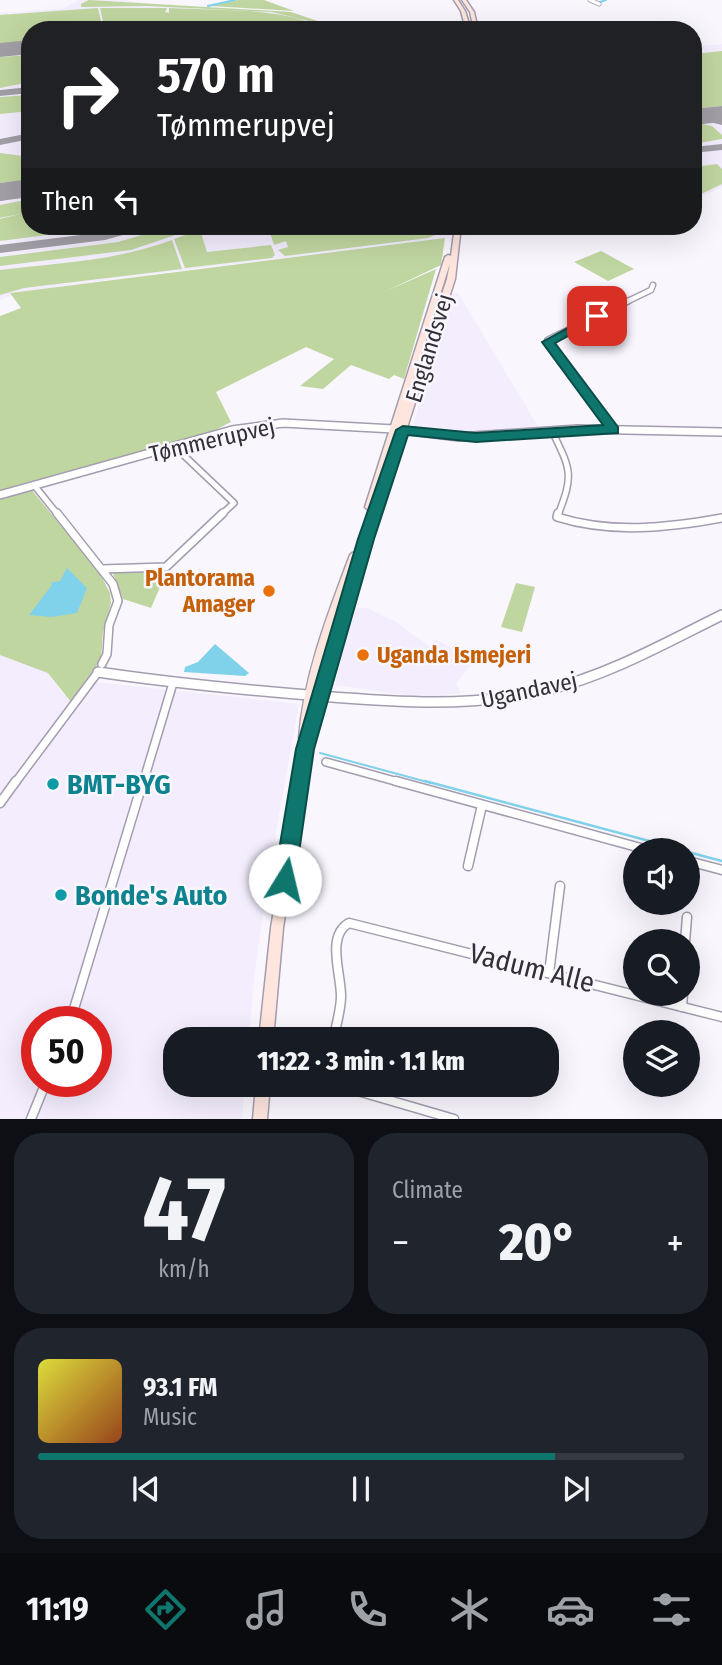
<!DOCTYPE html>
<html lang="en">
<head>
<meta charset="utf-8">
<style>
  :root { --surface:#171b24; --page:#20242c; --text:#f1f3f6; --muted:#9ea1a6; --line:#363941; --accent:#0f766e }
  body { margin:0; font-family:"Fira Sans Condensed",sans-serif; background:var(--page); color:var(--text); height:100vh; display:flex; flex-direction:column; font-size:26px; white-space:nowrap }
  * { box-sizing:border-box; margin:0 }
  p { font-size:23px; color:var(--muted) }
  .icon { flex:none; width:38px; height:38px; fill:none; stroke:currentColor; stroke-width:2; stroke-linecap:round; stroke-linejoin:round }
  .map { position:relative; height:1119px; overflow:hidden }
  .drawer { display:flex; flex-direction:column; gap:14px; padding:14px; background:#0d0f14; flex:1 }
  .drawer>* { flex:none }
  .guide { position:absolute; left:21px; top:21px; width:681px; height:214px; border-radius:28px; box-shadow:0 7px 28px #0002; background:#202124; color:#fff; overflow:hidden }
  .tools { position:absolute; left:623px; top:838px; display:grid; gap:14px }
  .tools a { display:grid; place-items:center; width:77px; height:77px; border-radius:50%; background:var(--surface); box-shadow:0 7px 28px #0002; font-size:35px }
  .speed { position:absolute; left:21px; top:1006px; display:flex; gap:14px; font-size:35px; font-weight:700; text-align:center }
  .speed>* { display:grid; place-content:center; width:91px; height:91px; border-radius:50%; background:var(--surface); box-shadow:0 7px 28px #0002; line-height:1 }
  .speed .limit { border:10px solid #d22; background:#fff; color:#111 }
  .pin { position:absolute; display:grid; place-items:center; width:60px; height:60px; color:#fff; margin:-30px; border-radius:14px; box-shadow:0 4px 10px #0006 }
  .me { position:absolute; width:77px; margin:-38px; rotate:9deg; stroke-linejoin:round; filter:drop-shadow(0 0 5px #0008) }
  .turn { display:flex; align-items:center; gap:24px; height:147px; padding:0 21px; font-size:32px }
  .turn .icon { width:91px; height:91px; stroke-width:2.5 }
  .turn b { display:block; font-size:49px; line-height:60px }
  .then { display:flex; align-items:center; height:66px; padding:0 21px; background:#0003; gap:14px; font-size:26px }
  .big { font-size:52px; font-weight:800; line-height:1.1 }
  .drawer .card { flex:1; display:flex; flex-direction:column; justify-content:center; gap:10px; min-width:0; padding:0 24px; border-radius:28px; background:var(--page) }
  .drawer .dial { align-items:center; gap:0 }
  .dial b { font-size:91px; line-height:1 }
  .song { display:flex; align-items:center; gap:21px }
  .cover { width:84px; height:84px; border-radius:10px; background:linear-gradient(135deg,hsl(60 70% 55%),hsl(20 70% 35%)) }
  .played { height:7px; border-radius:4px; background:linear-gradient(90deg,var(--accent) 80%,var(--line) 80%) }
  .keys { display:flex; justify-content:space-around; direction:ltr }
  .heat { display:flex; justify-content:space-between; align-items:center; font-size:38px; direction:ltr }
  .drawer .tiles { flex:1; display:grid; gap:14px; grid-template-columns:1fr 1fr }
  .card:last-child { grid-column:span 2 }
  .trip { position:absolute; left:163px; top:1027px; width:396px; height:70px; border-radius:28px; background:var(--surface); box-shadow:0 7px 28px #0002; font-weight:800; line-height:70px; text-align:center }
  .tab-bar { display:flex; height:112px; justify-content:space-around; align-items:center; background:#090b0e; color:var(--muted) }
  .tab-bar .icon { width:49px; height:49px }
  .tab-bar .selected { color:var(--accent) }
  .tab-bar b { font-size:32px; color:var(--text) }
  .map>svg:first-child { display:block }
  .built { fill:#f3edfd; fill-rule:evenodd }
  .green { fill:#c0d6a0 }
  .water { fill:#80d1ea }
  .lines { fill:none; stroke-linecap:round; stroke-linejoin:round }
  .stream-far1 { stroke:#80d1ea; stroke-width:2 }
  .stream { stroke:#80d1ea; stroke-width:2.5 }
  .taxiway { fill:#a29ea6; fill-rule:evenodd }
  .runway { fill:#a29ea6; fill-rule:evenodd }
  .minor-far4-casing { stroke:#a39daf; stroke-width:5 }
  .minor-far3-casing { stroke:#a39daf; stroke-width:7 }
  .minor-far2-casing { stroke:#a39daf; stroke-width:8 }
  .minor-far1-casing { stroke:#a39daf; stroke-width:10 }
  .minor-casing { stroke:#a39daf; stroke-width:11 }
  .tertiary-far1-casing { stroke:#a39daf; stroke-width:10 }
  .tertiary-casing { stroke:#a39daf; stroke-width:12 }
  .secondary-casing { stroke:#a39daf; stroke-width:3 }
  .minor-far4 { stroke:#fff; stroke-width:3.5 }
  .minor-far3 { stroke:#fff; stroke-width:4.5 }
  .minor-far2 { stroke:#fff; stroke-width:5 }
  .minor-far1 { stroke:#fff; stroke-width:7 }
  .minor { stroke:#fff; stroke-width:8 }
  .tertiary-far1 { stroke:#fff; stroke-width:7 }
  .tertiary { stroke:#fff; stroke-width:9 }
  .secondary { fill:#fee5de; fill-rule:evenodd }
  .route { fill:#0f766e; stroke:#0a4d48; stroke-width:2 }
  .food-dot { fill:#e8710a; stroke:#f9f6fe; stroke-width:2.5 }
  .culture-dot { fill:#0f9aa8; stroke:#f9f6fe; stroke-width:2.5 }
  .labels { text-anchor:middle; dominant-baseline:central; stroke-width:5; stroke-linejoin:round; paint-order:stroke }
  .street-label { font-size:23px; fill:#322f36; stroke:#f9f6fe }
  .food-label { font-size:23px; font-weight:bold; fill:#c56008; stroke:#f9f6fe; text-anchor:end }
  .near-culture-label { font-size:28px; font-weight:bold; fill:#0d838f; stroke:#f9f6fe; text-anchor:start }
  .near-street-label { font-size:28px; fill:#322f36; stroke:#f9f6fe }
</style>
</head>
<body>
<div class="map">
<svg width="722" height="1119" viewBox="0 0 722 1119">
  <rect width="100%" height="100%" fill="#f9f6fe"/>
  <!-- built -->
  <g class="built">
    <path d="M79 0H123L164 6 291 12 346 30H30V226H548L136 276 22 292 0 300V13L62 9Z"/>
    <path d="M722 44V187L693 201V47Z"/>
    <path d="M452 293H458L539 428 461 434 413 425Z"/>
    <path d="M353 608H367L396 622 430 647 435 639 474 660 456 684 461 693 421 697 335 685Z"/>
    <path d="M0 653 48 672 64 695 80 701 96 682 299 704 270 865 254 977 249 1039 175 1040V1085H245L242 1119H0ZM37 1022H96V1082H37Z"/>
  </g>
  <!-- green -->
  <g class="green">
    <path d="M89 0 291 12 341 29 272 12 147 6 81 7V4Z"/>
    <path d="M238 0H264L294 11 211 6Z"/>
    <path d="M98 8 103 30H30V41L0 44V15Z"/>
    <path d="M100 8H167L165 12 169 13V8C222 11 280 6 329 30H293L290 26 291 30H273L269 22 270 30H105Z"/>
    <path d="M722 51V106L693 109V54Z"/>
    <path d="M30 55V82L0 88V57Z"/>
    <path d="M30 95V111L0 114V97Z"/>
    <path d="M703 124 712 126 722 135V139L693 144V125Z"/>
    <path d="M0 153 30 157V180L0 183Z"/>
    <path d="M717 164 722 169V184L693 198V167Z"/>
    <path d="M30 199V211L21 213 30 212V226H119L0 241V219L20 214 0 218V205Z"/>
    <path d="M173 226H202L131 250 0 266V257L118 242Z"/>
    <path d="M268 226H442L440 233 428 238 285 256 278 250 288 247 286 241 274 245Z"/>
    <path d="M200 230 207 252 271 245 275 255 272 258 185 268 174 239Z"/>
    <path d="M445 238 441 265 384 292 436 269 404 379 394 375 389 379 351 365 323 389 300 386 334 359 306 347 216 392 231 422 209 433 26 483 99 572 110 593 111 603 103 632 101 660 71 702 48 673 0 655V316L21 308 10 293Z"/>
    <path d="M172 240 182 269 24 288 0 295V270C58 263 116 261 172 240Z"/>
    <path d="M601 251 634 269 608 281 574 262Z"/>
    <path d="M160 569 167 571 151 608 123 599 112 571Z"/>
    <path d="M516 583 535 587 522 632 501 627Z"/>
  </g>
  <!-- water -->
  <g class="water">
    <path d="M67 568 87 588 77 613 51 617 29 615 52 585 50 583 60 581Z"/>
    <path d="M215 644 249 673 245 676 184 672 185 667 198 662Z"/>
  </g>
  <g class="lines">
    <!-- stream-far1 -->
    <g class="stream-far1">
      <path d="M600 2 606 0"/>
      <path d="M208 6 235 0"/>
      <path d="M320 753 431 783"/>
    </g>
    <!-- stream -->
    <g class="stream">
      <path d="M425 781 683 850"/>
      <path d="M688 852 722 861"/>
    </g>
    <!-- taxiway -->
    <g class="taxiway">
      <path d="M30 45V51L15 48Z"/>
      <path d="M30 87V93L0 96V90Z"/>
      <path d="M697 113 722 119V125L693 118V114Z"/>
      <path d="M30 133V139L0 145V139Z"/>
      <path d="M722 144V150L693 153V147Z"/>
      <path d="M30 188V195L0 201V195Z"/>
      <path d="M134 226H155L105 240 0 253V245L105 232Z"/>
    </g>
    <!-- runway -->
    <g class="runway">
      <path d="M30 40V54L0 57V43Z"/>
      <path d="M722 106V122L693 125V109Z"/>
      <path d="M30 179V197L0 201V183Z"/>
    </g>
    <!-- minor-far4 casing -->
    <g class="minor-far4-casing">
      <path id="minor-far4" d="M590 0 599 4"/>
    </g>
    <!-- minor-far3 casing -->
    <g class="minor-far3-casing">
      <path id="minor-far3" d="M624 303 651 290 653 285"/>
    </g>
    <!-- minor-far2 casing -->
    <g class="minor-far2-casing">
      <g id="minor-far2">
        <path d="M613 430 548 340 628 301"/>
        <path d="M552 431C571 470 574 474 558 515"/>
        <path d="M174 446 234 503 221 515"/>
        <path d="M34 485 58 515"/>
      </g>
    </g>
    <!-- minor-far1 casing -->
    <g class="minor-far1-casing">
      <g id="minor-far1">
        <path d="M57 513 113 584 118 601 109 625 107 654 102 664"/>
        <path d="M558 513 557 517C611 534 667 528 722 518"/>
        <path d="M102 569 166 567 223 513"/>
        <path d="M326 762 402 783"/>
        <path d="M15 783 98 672"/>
        <path d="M143 783 173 683"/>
      </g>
    </g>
    <!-- minor casing -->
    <g class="minor-casing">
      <g id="minor">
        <path d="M396 781 648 850"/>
        <path d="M0 803 16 781"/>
        <path d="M688 861 722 870"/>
        <path d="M468 866 482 805"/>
        <path d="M685 942 687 917"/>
        <path d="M549 973 560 886"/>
        <path d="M682 1007 683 994"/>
        <path d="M70 1022 143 781"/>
        <path d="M333 1040C336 1026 341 1010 341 996 341 973 326 936 349 923L722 1017"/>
        <path d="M337 1085 454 1119"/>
        <path d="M31 1119 46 1082"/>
      </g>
    </g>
    <!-- tertiary-far1 casing -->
    <g class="tertiary-far1-casing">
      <path id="tertiary-far1" d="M0 495 232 430 283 423 394 429 459 437 578 429 722 432"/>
    </g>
    <!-- tertiary casing -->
    <g class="tertiary-casing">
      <path id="tertiary" d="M98 672C172 683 245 690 320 696 395 702 472 708 547 690 609 675 665 643 722 615"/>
    </g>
    <!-- secondary casing -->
    <g class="secondary-casing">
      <g id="secondary">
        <path d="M454 0H458L465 11 471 30H466L461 11Z"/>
        <path d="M462 0H466L474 12 478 30H474L470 12Z"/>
        <path d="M455 226H461L455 279 371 539 311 749 283 928 273 1040H259L271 928 302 741 299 738C304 674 328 614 350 555L352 553 357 552 371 510 367 509 365 507 445 257 448 255 451 256ZM450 263 447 279 409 394ZM343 600 315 694 328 645Z"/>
        <path d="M256 1085H270L267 1119H253Z"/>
      </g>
    </g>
    <!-- minor-far4 -->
    <use href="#minor-far4" class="minor-far4"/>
    <!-- minor-far3 -->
    <use href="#minor-far3" class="minor-far3"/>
    <!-- minor-far2 -->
    <use href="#minor-far2" class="minor-far2"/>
    <!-- minor-far1 -->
    <use href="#minor-far1" class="minor-far1"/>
    <!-- minor -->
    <use href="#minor" class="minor"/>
    <!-- tertiary-far1 -->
    <use href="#tertiary-far1" class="tertiary-far1"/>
    <!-- tertiary -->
    <use href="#tertiary" class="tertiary"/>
    <!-- secondary -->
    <use href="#secondary" class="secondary"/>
  </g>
  <!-- route -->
  <path class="route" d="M597 312 601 313V318L555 343 618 427V433L476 442 408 435 374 539 314 749 295 880 292 886 285 889 277 886 274 880 296 749 358 539 396 430 403 426 476 433 603 425 542 342Z"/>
  <!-- markers -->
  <g class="food-dot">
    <circle cx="269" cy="591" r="7"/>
    <circle cx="363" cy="655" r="7"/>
  </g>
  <g class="culture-dot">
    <circle cx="53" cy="784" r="7"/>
    <circle cx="61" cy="895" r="7"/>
  </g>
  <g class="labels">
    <!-- street labels -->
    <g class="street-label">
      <text transform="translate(429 348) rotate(-73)">Englandsvej</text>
      <text transform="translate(212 440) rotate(-13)">Tømmerupvej</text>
      <text transform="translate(529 690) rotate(-12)">Ugandavej</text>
    </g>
    <!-- food labels -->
    <g class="food-label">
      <text x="255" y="578">Plantorama<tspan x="255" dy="26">Amager</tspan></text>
      <text x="377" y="655" text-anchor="start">Uganda Ismejeri</text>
    </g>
    <!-- near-culture labels -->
    <g class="near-culture-label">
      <text x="67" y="784">BMT-BYG</text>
      <text x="75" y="895">Bonde's Auto</text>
    </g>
    <!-- near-street labels -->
    <g class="near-street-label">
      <text transform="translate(532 968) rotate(14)">Vadum Alle</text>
    </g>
  </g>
</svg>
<div class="tools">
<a><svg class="icon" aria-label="sound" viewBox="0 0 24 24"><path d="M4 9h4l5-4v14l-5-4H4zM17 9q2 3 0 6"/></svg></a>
<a><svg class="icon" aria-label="search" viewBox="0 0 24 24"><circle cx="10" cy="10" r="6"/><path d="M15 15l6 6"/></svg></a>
<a><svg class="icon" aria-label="layers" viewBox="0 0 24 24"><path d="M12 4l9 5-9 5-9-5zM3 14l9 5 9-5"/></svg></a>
</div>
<div class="speed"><div class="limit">50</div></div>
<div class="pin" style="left:597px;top:316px;background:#d93025"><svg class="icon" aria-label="arrive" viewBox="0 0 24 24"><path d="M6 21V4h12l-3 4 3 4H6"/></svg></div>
<svg class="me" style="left:285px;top:880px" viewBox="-20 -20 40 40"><circle r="19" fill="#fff"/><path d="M0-13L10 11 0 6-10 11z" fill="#0f766e"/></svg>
<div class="trip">11:22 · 3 min · 1.1 km</div>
<div class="guide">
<div class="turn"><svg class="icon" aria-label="right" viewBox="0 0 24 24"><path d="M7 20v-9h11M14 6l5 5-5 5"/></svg><div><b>570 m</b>Tømmerupvej</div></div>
<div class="then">Then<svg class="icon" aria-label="left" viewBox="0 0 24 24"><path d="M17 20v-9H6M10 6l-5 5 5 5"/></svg></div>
</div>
</div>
<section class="drawer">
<div class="tiles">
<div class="card dial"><b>47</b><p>km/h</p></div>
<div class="card"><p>Climate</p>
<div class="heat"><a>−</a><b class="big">20°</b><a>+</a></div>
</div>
<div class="card">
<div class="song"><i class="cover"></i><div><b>93.1 FM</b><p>Music</p></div></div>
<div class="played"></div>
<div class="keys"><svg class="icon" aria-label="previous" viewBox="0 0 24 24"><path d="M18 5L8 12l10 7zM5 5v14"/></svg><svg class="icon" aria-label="pause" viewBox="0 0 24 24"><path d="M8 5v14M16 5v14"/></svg><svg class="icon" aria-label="next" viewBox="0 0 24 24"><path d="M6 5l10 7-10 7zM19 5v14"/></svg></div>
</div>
</div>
</section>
<nav class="tab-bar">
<b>11:19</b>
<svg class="icon selected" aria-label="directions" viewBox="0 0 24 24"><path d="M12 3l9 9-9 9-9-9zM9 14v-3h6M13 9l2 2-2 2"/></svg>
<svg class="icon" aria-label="music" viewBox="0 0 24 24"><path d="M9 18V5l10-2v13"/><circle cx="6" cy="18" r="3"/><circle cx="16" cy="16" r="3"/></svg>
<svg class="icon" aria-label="phone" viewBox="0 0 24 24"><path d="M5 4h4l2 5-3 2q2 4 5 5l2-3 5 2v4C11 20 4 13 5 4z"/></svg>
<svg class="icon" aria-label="climate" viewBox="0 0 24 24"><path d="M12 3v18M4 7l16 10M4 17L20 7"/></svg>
<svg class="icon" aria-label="car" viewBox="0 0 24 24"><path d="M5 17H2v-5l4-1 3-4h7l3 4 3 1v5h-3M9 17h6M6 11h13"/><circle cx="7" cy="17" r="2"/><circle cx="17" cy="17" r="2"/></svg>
<svg class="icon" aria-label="filters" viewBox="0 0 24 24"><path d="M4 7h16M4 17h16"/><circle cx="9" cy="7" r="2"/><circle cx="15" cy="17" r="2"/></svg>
</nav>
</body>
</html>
